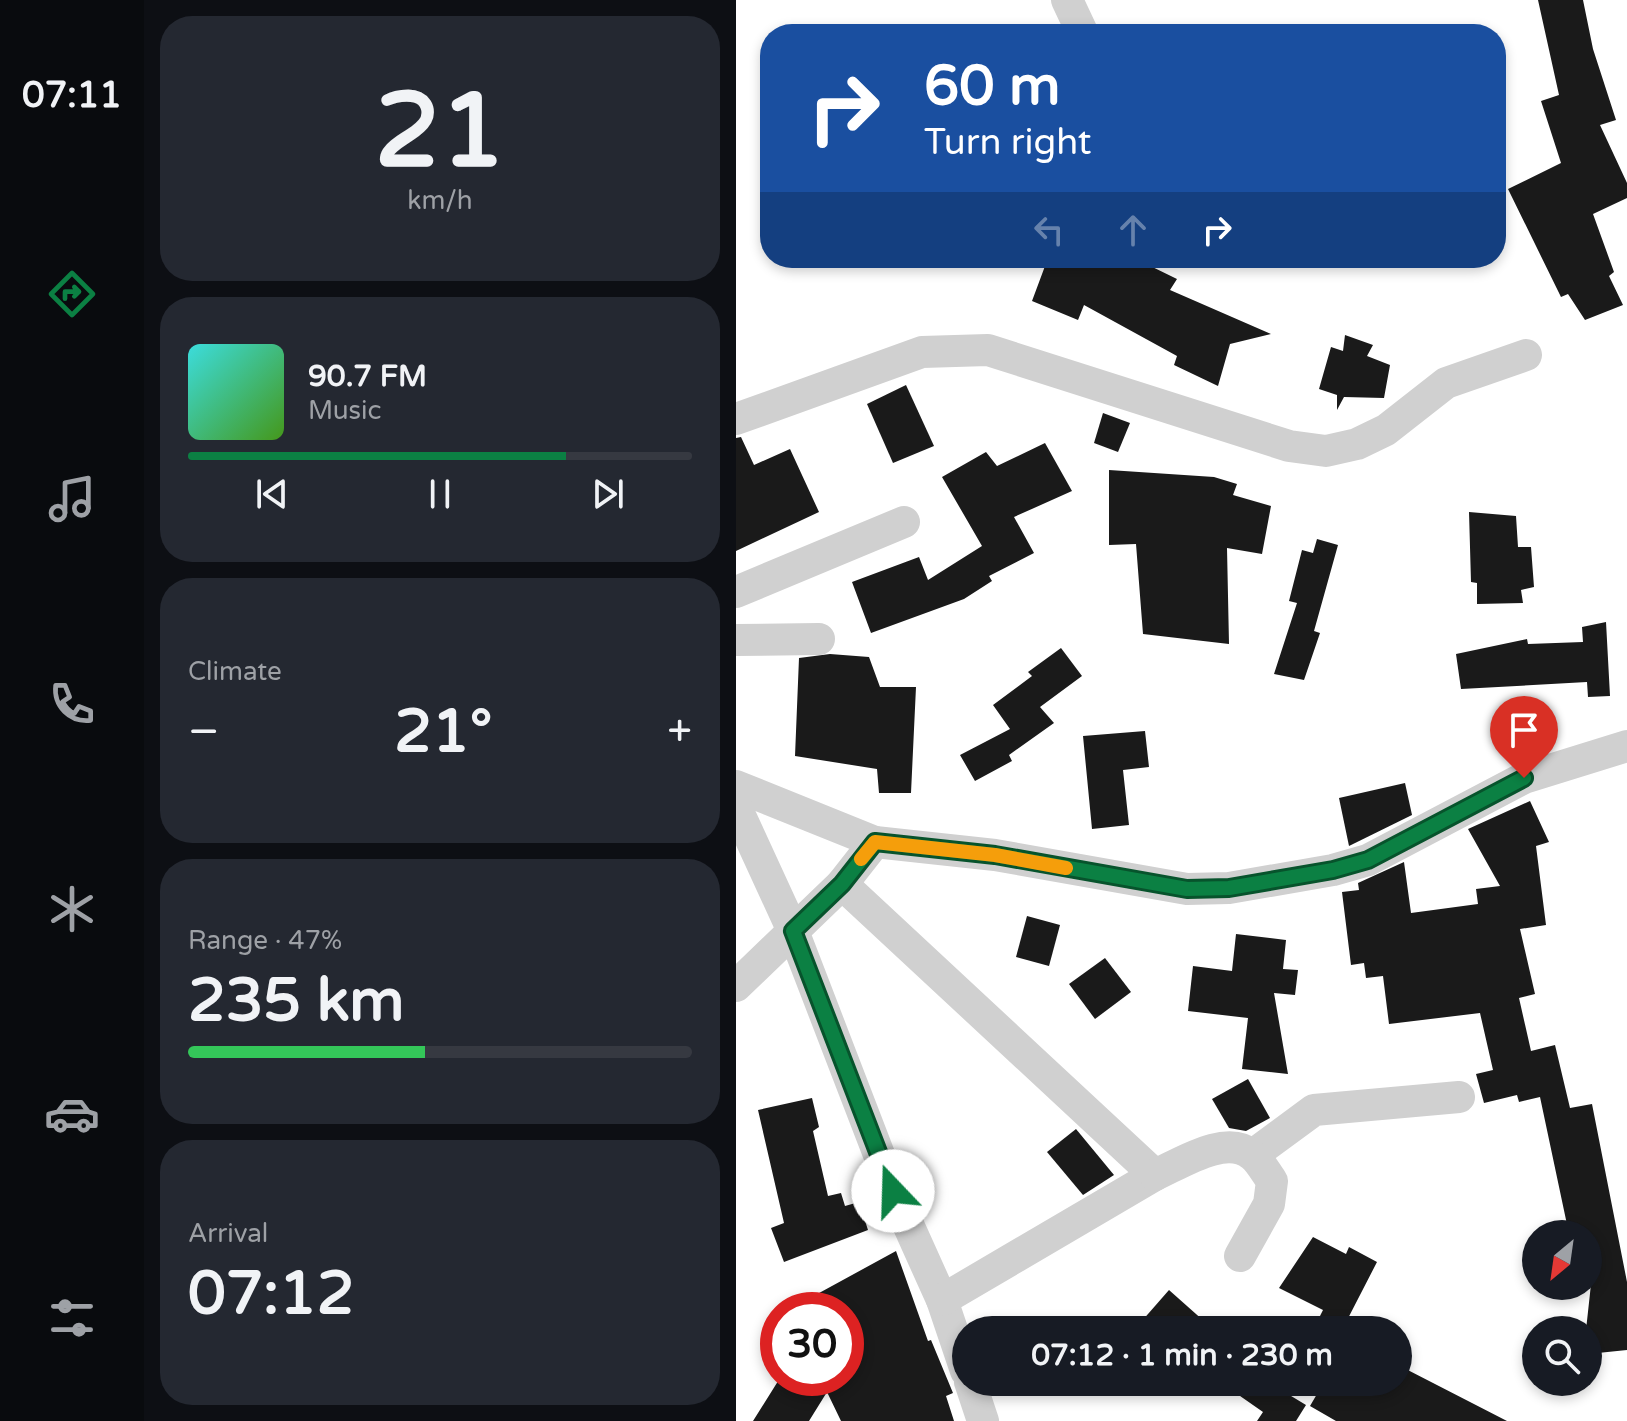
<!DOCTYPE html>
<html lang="en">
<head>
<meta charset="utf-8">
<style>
  :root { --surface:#171b24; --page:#242831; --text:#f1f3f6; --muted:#9ea1a6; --line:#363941; --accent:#0b8043 }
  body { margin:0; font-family:"Varela Round",sans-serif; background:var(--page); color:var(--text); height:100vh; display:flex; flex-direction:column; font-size:30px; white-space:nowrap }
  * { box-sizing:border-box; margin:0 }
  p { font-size:26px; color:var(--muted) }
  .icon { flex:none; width:44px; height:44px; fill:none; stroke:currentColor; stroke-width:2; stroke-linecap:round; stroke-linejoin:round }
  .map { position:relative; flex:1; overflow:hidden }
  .drawer { display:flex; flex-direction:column; gap:16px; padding:16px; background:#0d0f14; width:592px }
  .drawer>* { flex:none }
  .top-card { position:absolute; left:24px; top:24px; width:746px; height:244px; border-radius:32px; box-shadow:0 4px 12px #0003; background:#1a4fa0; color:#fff; overflow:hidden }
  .needle { width:52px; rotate:209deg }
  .controls { position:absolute; left:786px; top:1220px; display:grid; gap:16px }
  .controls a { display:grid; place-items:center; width:80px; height:80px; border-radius:50%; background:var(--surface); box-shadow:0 4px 12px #0003; font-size:40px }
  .speed { position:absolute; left:24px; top:1292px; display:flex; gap:16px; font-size:40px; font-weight:700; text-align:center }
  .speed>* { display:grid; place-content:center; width:104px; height:104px; border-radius:50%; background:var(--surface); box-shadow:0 4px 12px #0003; line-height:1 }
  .speed .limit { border:12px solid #d22; background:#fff; color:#111 }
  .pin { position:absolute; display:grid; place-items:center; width:68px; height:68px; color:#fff; margin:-82px -34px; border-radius:50% 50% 50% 0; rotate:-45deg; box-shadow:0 0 8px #0007 }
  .pin .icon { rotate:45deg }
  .me { position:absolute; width:88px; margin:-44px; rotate:339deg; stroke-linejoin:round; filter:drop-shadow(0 0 6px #0008) }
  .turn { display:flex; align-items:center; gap:28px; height:168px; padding:0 32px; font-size:36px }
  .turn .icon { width:104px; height:104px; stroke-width:2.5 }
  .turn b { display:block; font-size:56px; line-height:68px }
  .lanes { display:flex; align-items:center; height:76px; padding:0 32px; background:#0003; justify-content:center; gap:40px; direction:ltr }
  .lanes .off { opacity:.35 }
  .big { font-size:60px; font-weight:700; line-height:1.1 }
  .drawer .tile { flex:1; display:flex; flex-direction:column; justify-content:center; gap:12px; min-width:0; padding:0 28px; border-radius:32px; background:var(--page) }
  .drawer .dial { align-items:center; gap:0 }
  .dial b { font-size:104px; line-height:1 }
  .song { display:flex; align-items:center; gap:24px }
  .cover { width:96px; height:96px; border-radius:12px; background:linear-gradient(135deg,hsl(180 70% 55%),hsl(100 70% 35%)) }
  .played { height:8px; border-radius:4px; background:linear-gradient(90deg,var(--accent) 75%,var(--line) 75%) }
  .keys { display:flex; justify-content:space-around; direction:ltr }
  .heat { display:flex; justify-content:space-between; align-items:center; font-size:44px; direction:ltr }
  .charge { height:12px; border-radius:6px; background:linear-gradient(90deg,#34c759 47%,var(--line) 0) }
  .trip { position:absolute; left:216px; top:1316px; width:460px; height:80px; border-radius:40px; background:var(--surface); box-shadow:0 4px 12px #0003; font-weight:700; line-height:80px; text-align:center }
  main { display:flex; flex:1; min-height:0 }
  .menu { display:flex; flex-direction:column; width:144px; justify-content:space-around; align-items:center; background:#090b0e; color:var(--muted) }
  .menu .icon { width:56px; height:56px }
  .menu .current { color:var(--accent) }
  .menu b { font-size:36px; color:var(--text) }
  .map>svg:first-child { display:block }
  .building { fill:#1a1a1a }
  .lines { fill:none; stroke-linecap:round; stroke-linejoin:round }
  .street { stroke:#d0d0d0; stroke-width:32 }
  .route-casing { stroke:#07532c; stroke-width:20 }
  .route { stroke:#0b8043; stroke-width:14 }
  .slow { stroke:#f59e0b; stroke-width:14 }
</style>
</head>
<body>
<main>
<nav class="menu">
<b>07:11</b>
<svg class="icon current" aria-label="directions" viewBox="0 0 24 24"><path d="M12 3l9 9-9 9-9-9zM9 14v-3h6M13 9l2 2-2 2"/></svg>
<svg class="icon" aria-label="music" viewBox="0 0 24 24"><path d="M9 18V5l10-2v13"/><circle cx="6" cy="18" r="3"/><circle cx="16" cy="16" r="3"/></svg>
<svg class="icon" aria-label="phone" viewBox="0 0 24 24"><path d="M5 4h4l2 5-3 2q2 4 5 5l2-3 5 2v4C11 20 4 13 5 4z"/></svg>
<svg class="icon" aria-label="climate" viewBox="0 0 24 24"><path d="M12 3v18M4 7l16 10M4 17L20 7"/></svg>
<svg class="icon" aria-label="car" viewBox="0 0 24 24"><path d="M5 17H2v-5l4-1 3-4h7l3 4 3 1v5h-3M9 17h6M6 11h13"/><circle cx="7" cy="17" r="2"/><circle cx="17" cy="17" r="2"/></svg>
<svg class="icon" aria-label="filters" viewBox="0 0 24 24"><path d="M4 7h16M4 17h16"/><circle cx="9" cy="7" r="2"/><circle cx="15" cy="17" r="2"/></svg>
</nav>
<section class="drawer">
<div class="tile dial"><b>21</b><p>km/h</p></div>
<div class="tile">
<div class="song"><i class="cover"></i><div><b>90.7 FM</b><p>Music</p></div></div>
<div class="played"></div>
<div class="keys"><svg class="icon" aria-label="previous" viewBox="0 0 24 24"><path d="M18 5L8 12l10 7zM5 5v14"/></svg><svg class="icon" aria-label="pause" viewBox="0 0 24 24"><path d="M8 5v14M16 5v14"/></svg><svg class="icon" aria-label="next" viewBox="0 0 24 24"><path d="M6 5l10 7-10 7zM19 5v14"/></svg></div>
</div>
<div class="tile"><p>Climate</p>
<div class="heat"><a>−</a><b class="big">21°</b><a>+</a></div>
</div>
<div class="tile"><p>Range · 47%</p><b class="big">235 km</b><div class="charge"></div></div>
<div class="tile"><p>Arrival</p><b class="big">07:12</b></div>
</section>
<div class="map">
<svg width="891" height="1421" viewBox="0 0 891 1421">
  <rect width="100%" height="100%" fill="#fff"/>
  <!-- building -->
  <g class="building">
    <path d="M802 0H847L857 49 880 120 864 125 891 183V198L857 214 878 272 873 276 887 305 849 320 832 294 825 297 772 189 825 163 805 101 823 95Z"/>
    <path d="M312 258H398L441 279 434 290 535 334 494 344 482 386 438 365 441 356 348 305 342 320 296 301Z"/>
    <path d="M609 335 637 345 631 356 654 365 648 398 608 397 601 410V395L583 389 595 347 607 351Z"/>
    <path d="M170 385 198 446 157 463 131 404Z"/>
    <path d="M367 413 394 423 382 452 358 443Z"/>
    <path d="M5 437 18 465 54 449 83 512 0 551V438Z"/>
    <path d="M309 443 336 491 278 517 298 553 253 576 256 581 228 599 135 633 116 582 183 557 192 580 246 546 206 477 250 452 261 466Z"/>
    <path d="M373 470 478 477 501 484 497 495 535 506 526 554 491 548 493 644 407 634 400 544 373 545Z"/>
    <path d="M733 512 780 516 782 547H795L798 587 785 590 787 603 741 604V583L735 582Z"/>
    <path d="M581 539 602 545 578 631 584 633 568 680 538 674 561 603 553 601 566 550 577 553Z"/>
    <path d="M870 622 874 696 852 697 851 682 725 689 720 654 791 639 792 644 847 642 846 627Z"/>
    <path d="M325 648 346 676 304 707 318 723 273 755 276 761 239 781 224 755 274 729 257 705 296 676 292 672Z"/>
    <path d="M94 654 133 657 144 687H180L175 793H143L141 769 59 756 63 658Z"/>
    <path d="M409 731 413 767 387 770 393 825 356 829 347 736Z"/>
    <path d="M669 783 676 815 613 846 603 798Z"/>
    <path d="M794 801 813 842 800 846 810 925 784 929 799 994 783 998 795 1051 819 1045 834 1108 856 1104 891 1282V1350L852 1354 850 1330 856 1275 852 1232 833 1234 804 1097 783 1102 781 1095 748 1103 740 1074 757 1070 744 1013 653 1024 647 976 630 978 628 963 615 965 606 892 623 890 622 883 668 862 675 913 742 904 740 889 764 886 732 829Z"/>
    <path d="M291 916 324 925 313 966 280 957Z"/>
    <path d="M500 934 550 940 547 969 562 970 559 995 538 993 552 1074 506 1069 512 1018 452 1011 457 966 496 971Z"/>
    <path d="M369 958 395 992 359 1019 333 984Z"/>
    <path d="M512 1079 534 1118 510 1131 493 1128 476 1099Z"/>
    <path d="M76 1098 83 1127 77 1131 92 1196 105 1193 109 1206 123 1202 132 1230 48 1262 35 1228 48 1223 22 1110Z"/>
    <path d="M340 1129 378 1175 347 1195 311 1152Z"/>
    <path d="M577 1237 610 1254 613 1247 641 1262 606 1330H577L587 1310 543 1288Z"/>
    <path d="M160 1251 192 1341 195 1340 217 1393 210 1396 218 1421H105L91 1392 73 1421H17L44 1378H110V1310H52Z"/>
    <path d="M433 1290 478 1330H398Z"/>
    <path d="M662 1365 771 1421H600L574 1406 588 1382H662Z"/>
    <path d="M484 1382H532L570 1405 560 1421H521L527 1412Z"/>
  </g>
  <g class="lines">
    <!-- street -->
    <g class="street">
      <path d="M331 0 347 34"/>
      <path d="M0 419 186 352 252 350 553 446 590 451 621 444 650 430 710 383 790 355"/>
      <path d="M0 592 168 522"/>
      <path d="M0 640 83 639"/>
      <path d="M0 786 139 842 106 884 0 986"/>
      <path d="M0 807 57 931 157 1191 206 1300 230 1371"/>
      <path d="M139 842 259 855 451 889 493 888 597 870 632 860 788 778 891 746"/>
      <path d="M106 884 419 1175 206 1300"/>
      <path d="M517 1155 578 1110 723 1097"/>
      <path d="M419 1175C444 1164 490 1133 516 1155 524 1161 530 1173 536 1181L533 1204 504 1256"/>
      <path d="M234 1382 247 1421"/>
    </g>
  </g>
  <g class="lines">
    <!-- route casing -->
    <g class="route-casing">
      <path id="route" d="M157 1191 57 931 106 884 139 842 259 855 451 889 493 888 597 870 632 860 788 778"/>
    </g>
    <!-- route -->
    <use href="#route" class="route"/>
    <!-- slow -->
    <path class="slow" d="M125 859 139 842 259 855 330 868"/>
  </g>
</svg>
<div class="controls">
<a><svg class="needle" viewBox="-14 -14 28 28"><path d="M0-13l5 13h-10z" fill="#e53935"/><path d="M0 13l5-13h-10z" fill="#9ea1a6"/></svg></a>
<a><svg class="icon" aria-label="search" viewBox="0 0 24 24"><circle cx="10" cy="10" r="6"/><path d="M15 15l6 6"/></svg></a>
</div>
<div class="speed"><div class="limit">30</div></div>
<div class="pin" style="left:788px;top:778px;background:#d93025"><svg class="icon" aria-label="arrive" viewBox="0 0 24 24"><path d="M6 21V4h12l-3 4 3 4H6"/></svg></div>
<svg class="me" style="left:157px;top:1191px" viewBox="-20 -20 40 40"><circle r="19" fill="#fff"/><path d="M0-13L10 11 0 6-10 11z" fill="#0b8043"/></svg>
<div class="trip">07:12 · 1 min · 230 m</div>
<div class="top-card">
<div class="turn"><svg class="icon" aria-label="right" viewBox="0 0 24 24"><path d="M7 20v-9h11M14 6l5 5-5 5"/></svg><div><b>60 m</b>Turn right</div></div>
<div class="lanes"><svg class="icon off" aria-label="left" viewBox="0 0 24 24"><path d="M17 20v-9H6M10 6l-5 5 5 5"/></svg><svg class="icon off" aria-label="ahead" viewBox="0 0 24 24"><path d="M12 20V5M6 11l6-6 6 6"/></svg><svg class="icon" aria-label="right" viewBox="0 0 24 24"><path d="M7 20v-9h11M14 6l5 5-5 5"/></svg></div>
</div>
</div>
</main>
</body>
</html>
